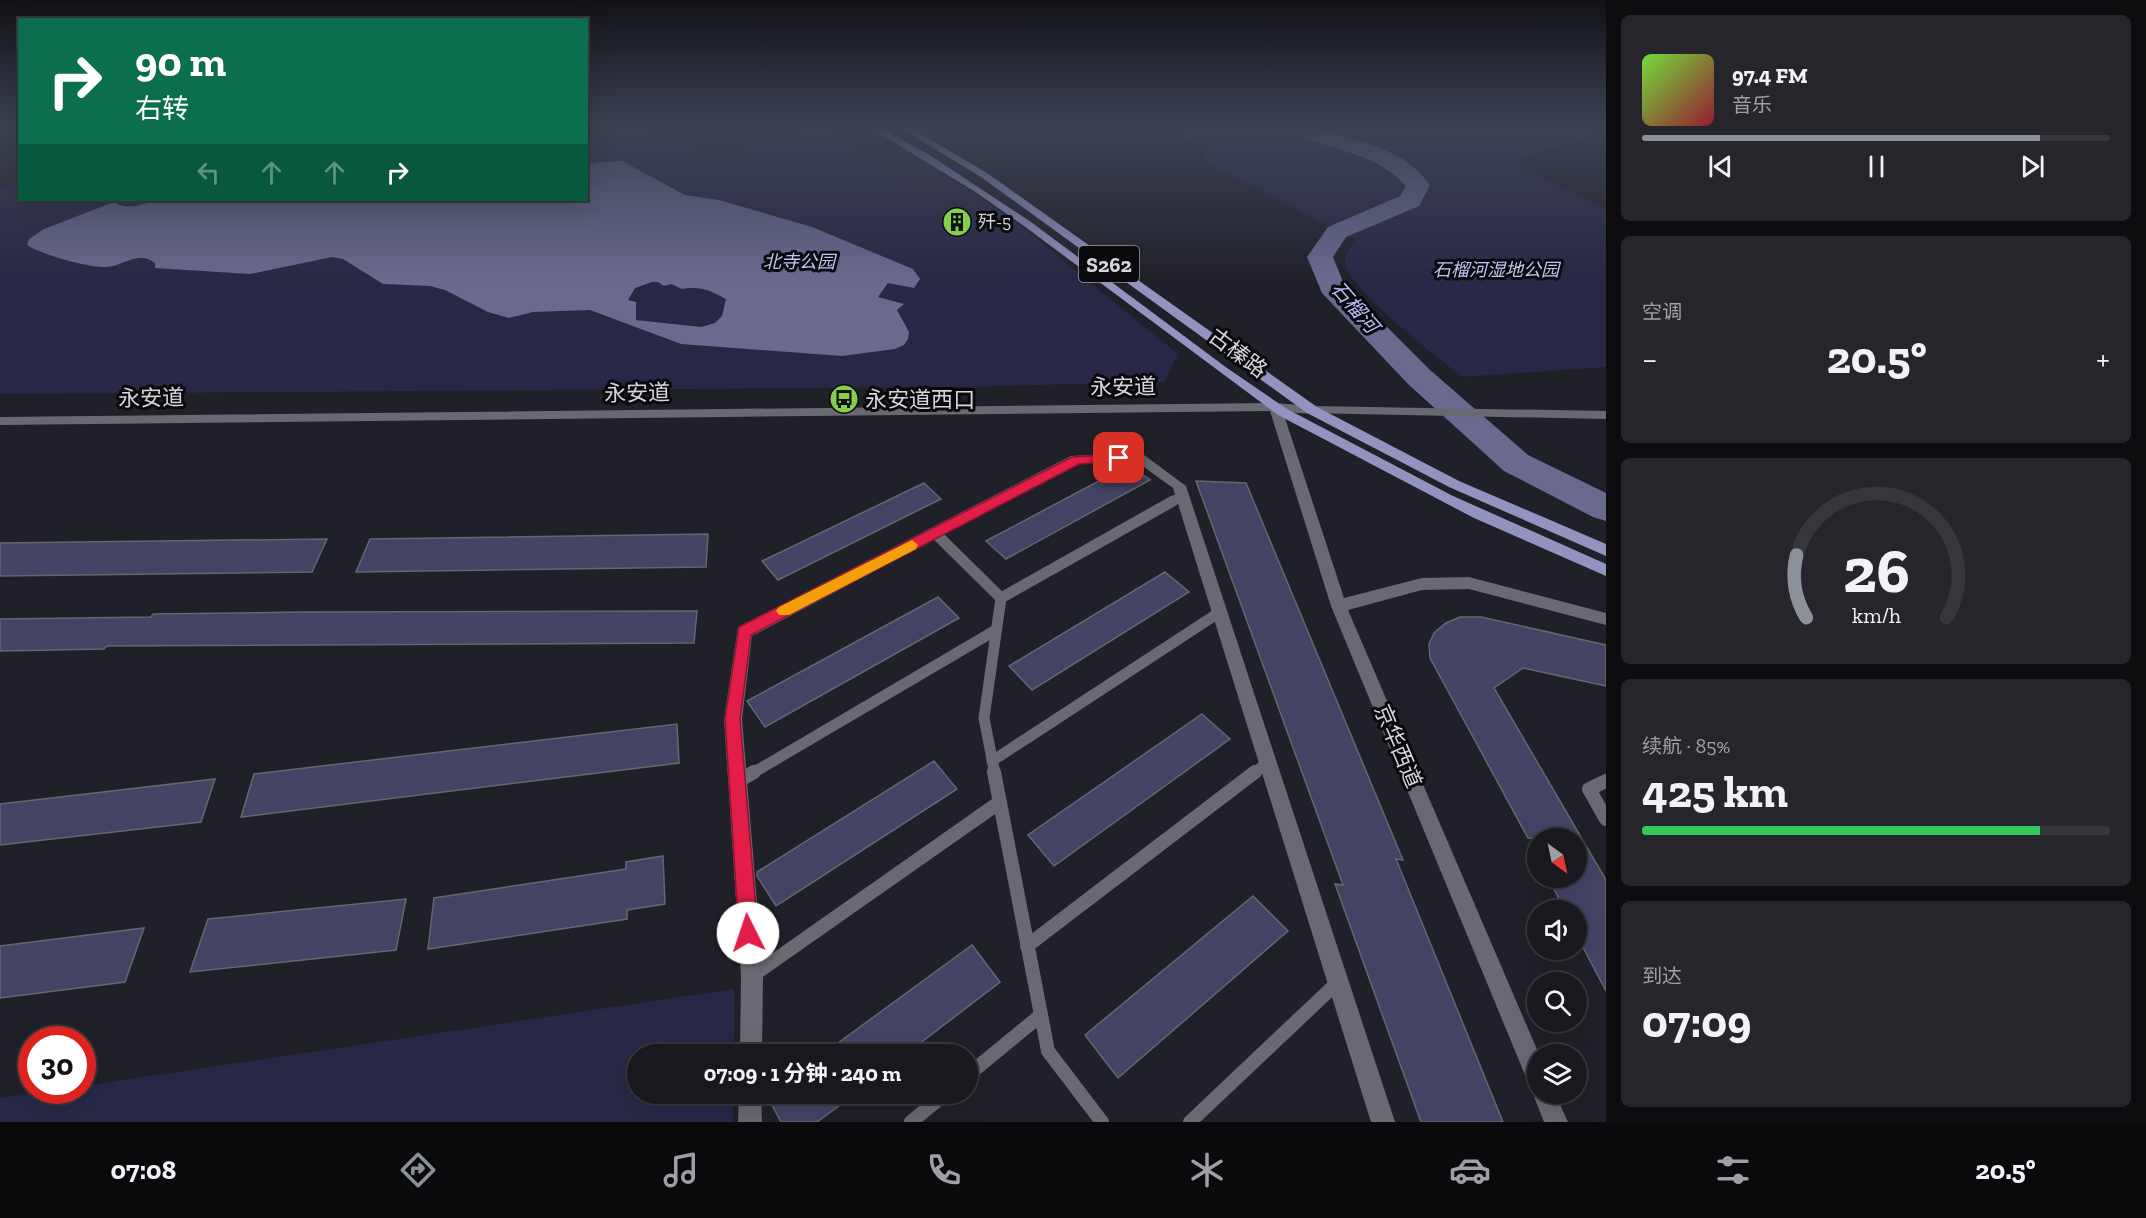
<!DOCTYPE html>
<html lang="zh">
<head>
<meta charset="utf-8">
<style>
  :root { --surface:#18181e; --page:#25252b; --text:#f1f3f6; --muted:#9fa0a4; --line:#36373c; --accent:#8c9099 }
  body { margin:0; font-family:"Zilla Slab","Noto Sans SC",serif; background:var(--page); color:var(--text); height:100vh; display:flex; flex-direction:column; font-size:22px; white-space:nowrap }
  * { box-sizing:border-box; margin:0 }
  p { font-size:20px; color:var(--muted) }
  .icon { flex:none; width:33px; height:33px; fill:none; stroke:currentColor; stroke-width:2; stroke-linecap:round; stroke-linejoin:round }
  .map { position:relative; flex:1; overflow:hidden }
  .side { display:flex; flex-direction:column; gap:15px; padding:15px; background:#0d0d10; width:540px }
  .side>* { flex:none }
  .guide { position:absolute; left:18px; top:18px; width:570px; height:183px; border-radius:0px; box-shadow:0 6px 24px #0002,0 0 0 2px var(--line); background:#0b6e4f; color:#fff; overflow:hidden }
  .needle { width:39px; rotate:147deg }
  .buttons { position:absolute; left:1527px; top:828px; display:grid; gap:12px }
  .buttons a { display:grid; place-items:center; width:60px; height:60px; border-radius:50%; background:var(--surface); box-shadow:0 6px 24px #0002,0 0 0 2px var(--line); font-size:30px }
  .speed { position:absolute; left:18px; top:1026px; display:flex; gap:12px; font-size:30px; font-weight:700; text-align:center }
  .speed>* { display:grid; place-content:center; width:78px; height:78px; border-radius:50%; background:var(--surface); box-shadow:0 6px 24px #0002,0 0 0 2px var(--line); line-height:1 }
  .speed .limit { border:9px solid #d22; background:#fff; color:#111 }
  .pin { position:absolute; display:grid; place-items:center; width:51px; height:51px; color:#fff; margin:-26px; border-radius:12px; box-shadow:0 3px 9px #0006 }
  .me { position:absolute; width:66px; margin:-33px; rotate:356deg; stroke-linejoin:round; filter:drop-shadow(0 0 4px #0008) }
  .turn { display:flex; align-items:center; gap:21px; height:126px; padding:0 18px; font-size:27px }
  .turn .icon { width:78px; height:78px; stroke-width:2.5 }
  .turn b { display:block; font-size:42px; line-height:51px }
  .lanes { display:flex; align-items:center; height:57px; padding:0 18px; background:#0003; justify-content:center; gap:30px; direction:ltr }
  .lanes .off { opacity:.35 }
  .big { font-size:45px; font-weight:700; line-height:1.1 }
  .side .tile { flex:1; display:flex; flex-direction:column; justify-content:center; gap:9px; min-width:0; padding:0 21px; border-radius:9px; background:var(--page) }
  .side .dial { align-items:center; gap:0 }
  .dial svg { height:156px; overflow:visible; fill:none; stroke:var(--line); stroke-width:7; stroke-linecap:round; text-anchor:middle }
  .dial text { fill:var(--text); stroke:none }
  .song { display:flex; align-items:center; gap:18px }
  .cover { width:72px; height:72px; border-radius:9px; background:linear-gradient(135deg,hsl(100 70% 55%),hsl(350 70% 35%)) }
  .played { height:6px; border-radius:3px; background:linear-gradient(90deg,var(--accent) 85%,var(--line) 85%) }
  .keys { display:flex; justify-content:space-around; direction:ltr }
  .heat { display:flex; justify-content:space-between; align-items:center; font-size:33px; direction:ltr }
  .charge { height:9px; border-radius:4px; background:linear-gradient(90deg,#34c759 85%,var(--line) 0) }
  .trip { position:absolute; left:627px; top:1044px; width:351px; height:60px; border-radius:30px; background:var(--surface); box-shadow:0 6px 24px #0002,0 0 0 2px var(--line); font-weight:700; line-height:60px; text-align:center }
  .tab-bar { display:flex; height:96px; justify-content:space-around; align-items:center; background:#0a0a0c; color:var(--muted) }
  .tab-bar .icon { width:42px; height:42px }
  .tab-bar .active { color:var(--accent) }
  .tab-bar b { font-size:27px; color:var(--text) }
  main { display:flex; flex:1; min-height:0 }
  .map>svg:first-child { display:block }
  .built { fill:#292935 }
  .green { fill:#282745 }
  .water { fill:#6a6a8f; fill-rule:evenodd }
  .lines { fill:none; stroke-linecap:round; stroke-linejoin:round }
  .river { fill:#6a6a8f; fill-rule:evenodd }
  .building { fill:#434364; stroke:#66666f; stroke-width:1.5 }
  .service-far2 { stroke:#696972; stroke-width:9 }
  .service-far1 { stroke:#696972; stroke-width:11 }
  .service { stroke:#696972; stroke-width:14 }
  .minor { fill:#696972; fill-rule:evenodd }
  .secondary { fill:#696972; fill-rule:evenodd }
  .primary { fill:#9393c0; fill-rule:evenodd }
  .route { fill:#e11d48; stroke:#92132f; stroke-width:1.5 }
  .slow { fill:#f59e0b }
  .labels { text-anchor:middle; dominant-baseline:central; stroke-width:6; stroke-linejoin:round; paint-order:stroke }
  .far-poi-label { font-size:18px; fill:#d5d5da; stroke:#0a0a0e; text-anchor:start }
  .far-park-label { font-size:18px; font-style:italic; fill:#c3c3f5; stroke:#0a0a0e }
  .far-water-label { font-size:20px; font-style:italic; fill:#bdbefb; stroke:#0a0a0e }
  .shield { fill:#0a0a0e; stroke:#98989d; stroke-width:1.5 }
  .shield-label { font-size:21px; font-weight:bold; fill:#d5d5da }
  .street-label { font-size:22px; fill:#d5d5da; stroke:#0a0a0e }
  .poi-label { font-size:22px; fill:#d5d5da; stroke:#0a0a0e; text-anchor:start }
</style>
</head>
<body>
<main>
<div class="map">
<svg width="1606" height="1122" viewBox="0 0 1606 1122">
  <rect width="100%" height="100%" fill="#202028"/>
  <!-- built -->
  <path class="built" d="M813 126H860L899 145 958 183 927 193 870 155Z"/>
  <!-- green -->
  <g class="green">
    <path d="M587 126H641L660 137 709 148 731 149 817 127 870 155 927 193 958 183 1012 219 1178 354 1164 382 959 387 0 394V188L19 178 20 200H586Z"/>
    <path d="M1159 126H1583L1599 133 1511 163 1606 210V367L1462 377C1438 357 1350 291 1345 264 1343 254 1351 247 1356 240L1205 163 1206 152 1198 144Z"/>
    <path d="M734 989V1054H638V1094H733V1122H0V1098L51 1091 82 1090 83 1086Z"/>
  </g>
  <!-- water -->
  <path class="water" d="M622 161 685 195 719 200 812 227 913 269 920 279 914 288 888 283 878 297 904 304 897 310 909 332 908 339 904 345 895 349 842 356 681 344 590 310 533 312 509 318 488 312 445 290 430 286 383 284 343 259 332 257 250 274 155 268V263C137 249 122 268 105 267 86 267 43 255 27 245L29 239 44 229 114 202C125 210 142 206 153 200H586L587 163ZM652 282H658L664 286 671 284 682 289C701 286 709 290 726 299L722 316 715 323 701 327 636 320V302L628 300 635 288Z"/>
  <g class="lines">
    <!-- river -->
    <path class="river" d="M1287 126C1309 124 1321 130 1342 136 1376 146 1408 154 1430 185L1419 206 1346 237 1333 257 1344 284 1430 370 1528 455 1606 493V521L1593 517 1504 471 1408 384 1322 293 1307 257 1328 227 1400 196 1406 186C1378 155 1339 151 1302 137L1290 131Z"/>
  </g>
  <!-- building -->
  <g class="building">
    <path d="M1129 465 1150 480 1006 559 986 541Z"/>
    <path d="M1196 481 1246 483 1403 860 1396 859 1503 1122H1421L1335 884 1343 885Z"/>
    <path d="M924 483 941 499 778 580 762 561Z"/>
    <path d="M708 534 706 567 356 572 370 539Z"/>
    <path d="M327 539 312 572 0 576V543Z"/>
    <path d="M1165 572 1189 592 1032 690 1009 666Z"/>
    <path d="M938 597 959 618 765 727 747 701Z"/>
    <path d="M697 611 694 643 107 646 104 649 0 651V619L151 617 153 614 304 612Z"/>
    <path d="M1460 617H1481L1606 645V686L1523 668 1494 688 1606 880V991L1576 934V910H1565L1548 878H1576V838H1528L1430 658 1429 644 1434 633 1446 623Z"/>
    <path d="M1202 714 1230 739 1054 866 1028 835Z"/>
    <path d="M677 724 679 763 241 817 254 774Z"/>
    <path d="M934 761 957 789 776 906 757 876V872Z"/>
    <path d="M215 779 201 822 0 845V804Z"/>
    <path d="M663 856 665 904 627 910V919L428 949 434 898 626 869V862Z"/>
    <path d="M1253 896 1288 931 1118 1078 1085 1035Z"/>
    <path d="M406 899 396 950 190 972 208 919Z"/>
    <path d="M144 928 125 982 0 998V946Z"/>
    <path d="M972 945 1000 982 906 1054H823Z"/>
    <path d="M766 1094H855L817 1122H781Z"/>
  </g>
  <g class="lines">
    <!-- service-far2 -->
    <path class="service-far2" d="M1171 502 1183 495"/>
    <!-- service-far1 -->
    <g class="service-far1">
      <path d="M935 533 1001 598 984 718 995 774"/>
      <path d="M1001 598 1173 501"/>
      <path d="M992 761 1220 612"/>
      <path d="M751 774 996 630"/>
      <path d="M1253 774 1268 762"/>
    </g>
    <!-- service -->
    <g class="service">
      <path d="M994 772 1048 1051 1102 1122"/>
      <path d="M1606 781 1589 789 1606 819"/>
      <path d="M737 782 754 772"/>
      <path d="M1027 946 1255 772"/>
      <path d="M752 976 1000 802"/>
      <path d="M968 1075 1041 1015"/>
      <path d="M911 1122 945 1094"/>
      <path d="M1190 1122 1338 982"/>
    </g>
    <!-- minor -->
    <g class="minor">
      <path d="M0 126H5L0 129Z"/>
      <path d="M1312 406 1606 411V419L1307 413 1306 410 1307 407Z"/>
      <path d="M1140 452 1186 486 1395 1122H1371L1173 488 1137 462 1078 464 752 636 742 719 763 976 762 1054H740L741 976 724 719 738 627 1071 456Z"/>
      <path d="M739 1094H761L762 1122H738Z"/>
    </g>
    <!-- secondary -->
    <path class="secondary" d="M1275 403 1312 406 1318 410 1312 414 1283 412 1344 598 1422 578 1469 577 1606 613V625L1469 589 1422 590 1348 610 1539 1054 1538 1094H1555L1568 1122H1544L1533 1094 1535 1089 1530 1087 1331 606 1270 411 0 425V417Z"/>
    <!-- primary -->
    <g class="primary">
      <path d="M867 126H877L928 154 1031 222 1227 368 1287 409 1453 496 1606 564V576L1474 518 1278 415 1024 226 974 191Z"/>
      <path d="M897 126H907L987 173 1317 407 1459 481 1606 544V556L1449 487 1307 413 981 177Z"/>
    </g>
  </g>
  <!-- sky -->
  <linearGradient id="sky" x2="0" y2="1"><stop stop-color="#121216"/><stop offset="0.45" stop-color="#3c4253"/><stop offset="1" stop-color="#3c4253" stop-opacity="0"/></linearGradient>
  <rect width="1606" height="283" fill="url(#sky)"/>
  <!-- route -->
  <path class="route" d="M1119 454 1125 458 1123 461 1079 464 751 635 740 719 758 933 755 939 748 942 742 939 739 933 725 719 739 627 1072 457Z"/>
  <!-- slow -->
  <path class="slow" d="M912 540 918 545 916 549 789 615H779L776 611 779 607Z"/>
  <!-- icons -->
  <defs>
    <g id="building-disc" transform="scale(1.5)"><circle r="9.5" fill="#84cf4d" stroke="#0a0a0e"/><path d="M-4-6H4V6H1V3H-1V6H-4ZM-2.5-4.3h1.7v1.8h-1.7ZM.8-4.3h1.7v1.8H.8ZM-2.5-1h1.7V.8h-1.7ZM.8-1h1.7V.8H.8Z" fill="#111"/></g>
    <g id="bus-disc" transform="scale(1.5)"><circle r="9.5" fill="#84cf4d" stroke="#0a0a0e"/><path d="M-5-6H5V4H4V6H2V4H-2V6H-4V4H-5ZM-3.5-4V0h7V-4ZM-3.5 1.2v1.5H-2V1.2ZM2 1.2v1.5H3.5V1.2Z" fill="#111"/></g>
  </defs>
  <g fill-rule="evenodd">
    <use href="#building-disc" x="957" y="222"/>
    <use href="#bus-disc" x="844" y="399"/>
  </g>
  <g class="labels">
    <!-- far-poi labels -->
    <g class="far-poi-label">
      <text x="978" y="222">歼-5</text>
    </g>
    <!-- far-park labels -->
    <g class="far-park-label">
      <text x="799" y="262">北寺公园</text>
      <text x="1496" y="270">石榴河湿地公园</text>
    </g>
    <!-- far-water labels -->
    <g class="far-water-label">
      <text transform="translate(1355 307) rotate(49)">石榴河</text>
    </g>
    <!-- shield labels -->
    <rect class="shield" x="1079" y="246" width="60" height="36" rx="4.5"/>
    <g class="shield-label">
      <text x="1109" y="264">S262</text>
    </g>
    <!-- street labels -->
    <g class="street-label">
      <text transform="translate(1238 353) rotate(37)">古榛路</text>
      <text transform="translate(1123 387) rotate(-1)">永安道</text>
      <text transform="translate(637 393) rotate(-1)">永安道</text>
      <text transform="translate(151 398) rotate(-1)">永安道</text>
      <text transform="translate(1398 746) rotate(67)">京华西道</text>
    </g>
    <!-- poi labels -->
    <g class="poi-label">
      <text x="865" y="399">永安道西口</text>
    </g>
  </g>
</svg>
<div class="buttons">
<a><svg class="needle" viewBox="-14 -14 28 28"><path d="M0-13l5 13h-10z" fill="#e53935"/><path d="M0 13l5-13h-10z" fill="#9fa0a4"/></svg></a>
<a><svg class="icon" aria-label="sound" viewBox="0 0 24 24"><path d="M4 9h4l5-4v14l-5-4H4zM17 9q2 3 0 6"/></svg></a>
<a><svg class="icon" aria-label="search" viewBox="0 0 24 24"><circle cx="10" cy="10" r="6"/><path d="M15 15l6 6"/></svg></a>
<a><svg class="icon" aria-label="layers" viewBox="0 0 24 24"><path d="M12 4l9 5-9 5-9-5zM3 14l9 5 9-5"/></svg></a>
</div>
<div class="speed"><div class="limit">30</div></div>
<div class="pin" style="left:1119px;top:458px;background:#d93025"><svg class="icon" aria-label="arrive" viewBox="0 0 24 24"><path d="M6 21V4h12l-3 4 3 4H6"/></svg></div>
<svg class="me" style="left:748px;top:933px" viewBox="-20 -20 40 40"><circle r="19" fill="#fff"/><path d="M0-13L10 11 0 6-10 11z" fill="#e11d48"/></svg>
<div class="trip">07:09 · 1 分钟 · 240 m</div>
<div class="guide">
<div class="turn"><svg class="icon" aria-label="right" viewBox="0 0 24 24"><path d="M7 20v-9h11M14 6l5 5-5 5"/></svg><div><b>90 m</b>右转</div></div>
<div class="lanes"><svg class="icon off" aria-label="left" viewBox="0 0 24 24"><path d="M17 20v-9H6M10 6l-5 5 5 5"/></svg><svg class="icon off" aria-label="ahead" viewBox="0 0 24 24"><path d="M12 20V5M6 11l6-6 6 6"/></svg><svg class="icon off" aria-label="ahead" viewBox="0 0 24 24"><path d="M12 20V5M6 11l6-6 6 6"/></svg><svg class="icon" aria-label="right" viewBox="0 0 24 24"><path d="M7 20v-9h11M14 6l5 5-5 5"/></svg></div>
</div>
</div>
<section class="side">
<div class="tile">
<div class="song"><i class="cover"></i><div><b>97.4 FM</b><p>音乐</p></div></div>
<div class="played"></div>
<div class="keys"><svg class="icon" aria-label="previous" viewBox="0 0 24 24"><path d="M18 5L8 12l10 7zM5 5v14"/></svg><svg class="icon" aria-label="pause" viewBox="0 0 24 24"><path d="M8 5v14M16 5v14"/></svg><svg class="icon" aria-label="next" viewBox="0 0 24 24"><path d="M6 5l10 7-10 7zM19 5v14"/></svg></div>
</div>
<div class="tile"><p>空调</p>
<div class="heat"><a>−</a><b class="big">20.5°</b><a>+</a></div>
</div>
<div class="tile dial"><svg viewBox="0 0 100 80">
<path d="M14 69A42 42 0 1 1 86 69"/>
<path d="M14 69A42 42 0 0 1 9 37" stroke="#8c9099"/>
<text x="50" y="56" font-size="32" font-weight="700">26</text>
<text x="50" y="72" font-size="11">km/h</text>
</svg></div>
<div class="tile"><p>续航 · 85%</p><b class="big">425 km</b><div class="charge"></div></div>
<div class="tile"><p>到达</p><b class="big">07:09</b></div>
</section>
</main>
<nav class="tab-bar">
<b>07:08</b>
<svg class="icon active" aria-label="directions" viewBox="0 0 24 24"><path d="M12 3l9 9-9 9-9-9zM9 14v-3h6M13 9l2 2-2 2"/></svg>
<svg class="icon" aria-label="music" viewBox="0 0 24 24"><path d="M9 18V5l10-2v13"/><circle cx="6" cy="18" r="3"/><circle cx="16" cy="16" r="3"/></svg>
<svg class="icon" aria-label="phone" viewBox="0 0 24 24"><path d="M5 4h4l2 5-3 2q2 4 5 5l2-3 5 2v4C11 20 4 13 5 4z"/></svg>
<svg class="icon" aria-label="climate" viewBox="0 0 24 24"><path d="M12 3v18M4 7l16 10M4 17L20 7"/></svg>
<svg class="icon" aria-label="car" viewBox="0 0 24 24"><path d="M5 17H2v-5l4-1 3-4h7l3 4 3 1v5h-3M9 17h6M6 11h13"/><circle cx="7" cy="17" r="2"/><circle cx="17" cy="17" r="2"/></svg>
<svg class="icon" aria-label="filters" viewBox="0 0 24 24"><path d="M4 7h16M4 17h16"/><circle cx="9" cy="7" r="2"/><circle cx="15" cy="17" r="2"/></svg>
<b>20.5°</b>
</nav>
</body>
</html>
